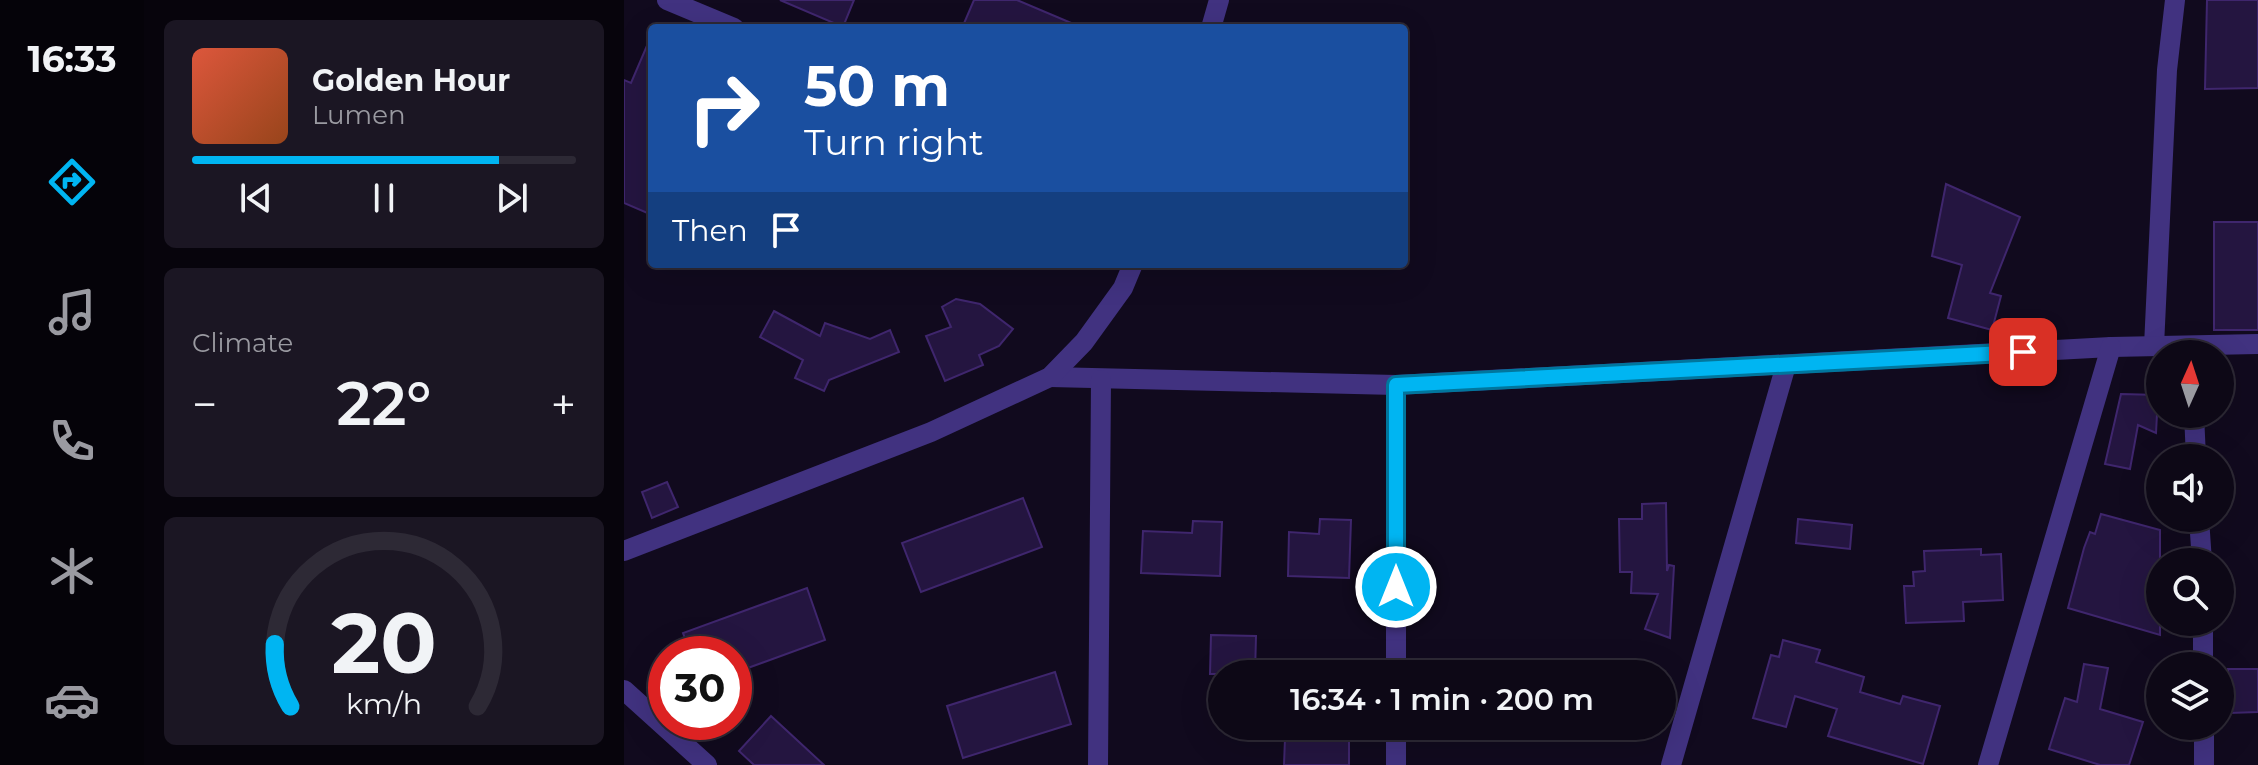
<!DOCTYPE html>
<html lang="en">
<head>
<meta charset="utf-8">
<style>
  :root { --surface:#0d0816; --page:#1b1623; --text:#f1f3f6; --muted:#9a9aa1; --line:#2d2935; --accent:#00b5f2 }
  body { margin:0; font-family:Montserrat,sans-serif; background:var(--page); color:var(--text); height:100vh; display:flex; flex-direction:column; font-size:30px; white-space:nowrap }
  * { box-sizing:border-box; margin:0 }
  p { font-size:26px; color:var(--muted) }
  .icon { flex:none; width:44px; height:44px; fill:none; stroke:currentColor; stroke-width:2; stroke-linecap:round; stroke-linejoin:round }
  .map { position:relative; flex:1; overflow:hidden }
  .panel { display:flex; flex-direction:column; gap:20px; padding:20px; background:#07040c; width:480px }
  .panel>* { flex:none }
  .guide { position:absolute; left:24px; top:24px; width:760px; height:244px; border-radius:8px; box-shadow:0 8px 32px #0002,0 0 0 2px var(--line); background:#1a4fa0; color:#fff; overflow:hidden }
  .needle { width:52px; rotate:3deg }
  .controls { position:absolute; left:1522px; top:340px; display:grid; gap:16px }
  .controls a { display:grid; place-items:center; width:88px; height:88px; border-radius:50%; background:var(--surface); box-shadow:0 8px 32px #0002,0 0 0 2px var(--line); font-size:40px }
  .speed { position:absolute; left:24px; top:636px; display:flex; gap:16px; font-size:40px; font-weight:700; text-align:center }
  .speed>* { display:grid; place-content:center; width:104px; height:104px; border-radius:50%; background:var(--surface); box-shadow:0 8px 32px #0002,0 0 0 2px var(--line); line-height:1 }
  .speed .limit { border:12px solid #d22; background:#fff; color:#111 }
  .pin { position:absolute; display:grid; place-items:center; width:68px; height:68px; color:#fff; margin:-34px; border-radius:16px; box-shadow:0 4px 12px #0006 }
  .me { position:absolute; width:88px; margin:-44px; rotate:0deg; stroke-linejoin:round; filter:drop-shadow(0 0 6px #0008) }
  .turn { display:flex; align-items:center; gap:28px; height:168px; padding:0 24px; font-size:36px }
  .turn .icon { width:104px; height:104px; stroke-width:2.5 }
  .turn b { display:block; font-size:56px; line-height:68px }
  .then { display:flex; align-items:center; height:76px; padding:0 24px; background:#0003; gap:16px; font-size:30px }
  .big { font-size:60px; font-weight:600; line-height:1.1 }
  .panel .widget { flex:1; display:flex; flex-direction:column; justify-content:center; gap:12px; min-width:0; padding:0 28px; border-radius:12px; background:var(--page) }
  .panel .dial { align-items:center; gap:0 }
  .dial svg { height:208px; overflow:visible; fill:none; stroke:var(--line); stroke-width:7; stroke-linecap:round; text-anchor:middle }
  .dial text { fill:var(--text); stroke:none }
  .song { display:flex; align-items:center; gap:24px }
  .cover { width:96px; height:96px; border-radius:12px; background:linear-gradient(135deg,hsl(10 70% 55%),hsl(20 70% 35%)) }
  .played { height:8px; border-radius:4px; background:linear-gradient(90deg,var(--accent) 80%,var(--line) 80%) }
  .keys { display:flex; justify-content:space-around; direction:ltr }
  .heat { display:flex; justify-content:space-between; align-items:center; font-size:44px; direction:ltr }
  .trip { position:absolute; left:584px; top:660px; width:468px; height:80px; border-radius:40px; background:var(--surface); box-shadow:0 8px 32px #0002,0 0 0 2px var(--line); font-weight:600; line-height:80px; text-align:center }
  main { display:flex; flex:1; min-height:0 }
  .tabs { display:flex; flex-direction:column; width:144px; justify-content:space-around; align-items:center; background:#050309; color:var(--muted) }
  .tabs .icon { width:56px; height:56px }
  .tabs .current { color:var(--accent) }
  .tabs b { font-size:36px; color:var(--text) }
  .map>svg:first-child { display:block }
  .building { fill:#241540; stroke:#3f266d; stroke-width:2 }
  .lines { fill:none; stroke-linecap:round; stroke-linejoin:round }
  .minor { stroke:#413280; stroke-width:20 }
  .tertiary { stroke:#413280; stroke-width:20 }
  .route-casing { stroke:#00769d; stroke-width:20 }
  .route { stroke:#00b5f2; stroke-width:14 }
</style>
</head>
<body>
<main>
<nav class="tabs">
<b>16:33</b>
<svg class="icon current" aria-label="directions" viewBox="0 0 24 24"><path d="M12 3l9 9-9 9-9-9zM9 14v-3h6M13 9l2 2-2 2"/></svg>
<svg class="icon" aria-label="music" viewBox="0 0 24 24"><path d="M9 18V5l10-2v13"/><circle cx="6" cy="18" r="3"/><circle cx="16" cy="16" r="3"/></svg>
<svg class="icon" aria-label="phone" viewBox="0 0 24 24"><path d="M5 4h4l2 5-3 2q2 4 5 5l2-3 5 2v4C11 20 4 13 5 4z"/></svg>
<svg class="icon" aria-label="climate" viewBox="0 0 24 24"><path d="M12 3v18M4 7l16 10M4 17L20 7"/></svg>
<svg class="icon" aria-label="car" viewBox="0 0 24 24"><path d="M5 17H2v-5l4-1 3-4h7l3 4 3 1v5h-3M9 17h6M6 11h13"/><circle cx="7" cy="17" r="2"/><circle cx="17" cy="17" r="2"/></svg>
</nav>
<section class="panel">
<div class="widget">
<div class="song"><i class="cover"></i><div><b>Golden Hour</b><p>Lumen</p></div></div>
<div class="played"></div>
<div class="keys"><svg class="icon" aria-label="previous" viewBox="0 0 24 24"><path d="M18 5L8 12l10 7zM5 5v14"/></svg><svg class="icon" aria-label="pause" viewBox="0 0 24 24"><path d="M8 5v14M16 5v14"/></svg><svg class="icon" aria-label="next" viewBox="0 0 24 24"><path d="M6 5l10 7-10 7zM19 5v14"/></svg></div>
</div>
<div class="widget"><p>Climate</p>
<div class="heat"><a>−</a><b class="big">22°</b><a>+</a></div>
</div>
<div class="widget dial"><svg viewBox="0 0 100 80">
<path d="M14 69A42 42 0 1 1 86 69"/>
<path d="M14 69A42 42 0 0 1 8 45" stroke="#00b5f2"/>
<text x="50" y="56" font-size="32" font-weight="700">20</text>
<text x="50" y="72" font-size="11">km/h</text>
</svg></div>
</section>
<div class="map">
<svg width="1634" height="765" viewBox="0 0 1634 765">
  <rect width="100%" height="100%" fill="#110a1e"/>
  <!-- building -->
  <g class="building">
    <path d="M156 0H230L219 27Z"/>
    <path d="M350 0H393L459 28H338Z"/>
    <path d="M1583 0H1634V88L1581 89Z"/>
    <path d="M28 34V215L0 203V80L7 83Z"/>
    <path d="M1322 184 1396 217 1366 293 1377 296 1368 330 1324 318 1338 265 1308 256Z"/>
    <rect x="1590" y="222" width="44" height="108"/>
    <path d="M332 299 356 304 389 329 375 346 355 355 359 365 321 381 302 336 327 327 318 307Z"/>
    <path d="M150 311 196 336 201 323 246 339 266 330 275 352 205 380 200 391 171 378 179 360 136 337Z"/>
    <path d="M1497 394 1534 395 1532 433 1514 425 1506 469 1481 464Z"/>
    <path d="M43 482 54 507 28 518 18 492Z"/>
    <path d="M399 498 418 547 297 592 278 543Z"/>
    <path d="M1042 503 1043 571 1045 565 1050 566 1046 638 1021 629 1034 594 1007 593 1008 572H996L995 519H1018V504Z"/>
    <path d="M1477 514 1536 530V635L1444 608 1460 548 1466 532 1471 534Z"/>
    <path d="M696 519 727 520 725 578 664 576 665 532 695 534Z"/>
    <path d="M1174 519 1228 525 1226 549 1172 543Z"/>
    <path d="M569 521 598 522 596 576 517 573 519 531 568 533Z"/>
    <path d="M1357 549V555L1377 554 1379 600 1339 602 1340 621 1282 623 1280 586H1290L1289 572 1301 571 1300 551Z"/>
    <path d="M183 588 201 640 110 673V654H67L59 633Z"/>
    <path d="M587 635 632 636 631 674H586Z"/>
    <path d="M1159 640 1196 650 1192 662 1240 677 1236 692 1276 704 1279 696 1316 706 1299 764 1204 736 1213 709 1171 696 1162 727 1129 718 1147 655 1155 657Z"/>
    <path d="M1460 664 1484 668 1476 709 1519 722 1505 765H1476L1425 749 1441 698 1453 702Z"/>
    <path d="M1604 669H1634V712L1606 713Z"/>
    <path d="M431 672 447 724 339 758 323 706Z"/>
    <path d="M147 716 200 765H130L115 751Z"/>
    <path d="M693 729 725 730V765H660L661 738 693 739Z"/>
  </g>
  <g class="lines">
    <!-- minor -->
    <g class="minor">
      <path d="M43 0 110 28"/>
      <path d="M1530 346 1543 70 1551 0"/>
      <path d="M426 377 772 385 1487 347 1634 344"/>
      <path d="M1570 414 1572 458"/>
      <path d="M1575 518 1578 562"/>
      <path d="M1579 622V666"/>
      <path d="M772 674V385"/>
      <path d="M0 690 83 765"/>
      <path d="M1580 726V765"/>
      <path d="M474 765 477 380"/>
      <path d="M772 765V726"/>
      <path d="M1047 765 1162 365"/>
      <path d="M1364 765 1487 347"/>
    </g>
    <!-- tertiary -->
    <g class="tertiary">
      <path d="M587 28 595 0"/>
      <path d="M0 551 307 432 426 377 460 342 499 288 509 264"/>
    </g>
  </g>
  <g class="lines">
    <!-- route casing -->
    <g class="route-casing">
      <path id="route" d="M772 587V385L1399 352"/>
    </g>
    <!-- route -->
    <use href="#route" class="route"/>
  </g>
</svg>
<div class="controls">
<a><svg class="needle" viewBox="-14 -14 28 28"><path d="M0-13l5 13h-10z" fill="#e53935"/><path d="M0 13l5-13h-10z" fill="#9a9aa1"/></svg></a>
<a><svg class="icon" aria-label="sound" viewBox="0 0 24 24"><path d="M4 9h4l5-4v14l-5-4H4zM17 9q2 3 0 6"/></svg></a>
<a><svg class="icon" aria-label="search" viewBox="0 0 24 24"><circle cx="10" cy="10" r="6"/><path d="M15 15l6 6"/></svg></a>
<a><svg class="icon" aria-label="layers" viewBox="0 0 24 24"><path d="M12 4l9 5-9 5-9-5zM3 14l9 5 9-5"/></svg></a>
</div>
<div class="speed"><div class="limit">30</div></div>
<div class="pin" style="left:1399px;top:352px;background:#d93025"><svg class="icon" aria-label="arrive" viewBox="0 0 24 24"><path d="M6 21V4h12l-3 4 3 4H6"/></svg></div>
<svg class="me" style="left:772px;top:587px" viewBox="-20 -20 40 40"><circle r="17" fill="#00b5f2" stroke="#fff" stroke-width="3"/><path d="M0-11L8 9 0 5-8 9z" fill="#fff"/></svg>
<div class="trip">16:34 · 1 min · 200 m</div>
<div class="guide">
<div class="turn"><svg class="icon" aria-label="right" viewBox="0 0 24 24"><path d="M7 20v-9h11M14 6l5 5-5 5"/></svg><div><b>50 m</b>Turn right</div></div>
<div class="then">Then<svg class="icon" aria-label="arrive" viewBox="0 0 24 24"><path d="M6 21V4h12l-3 4 3 4H6"/></svg></div>
</div>
</div>
</main>
</body>
</html>
